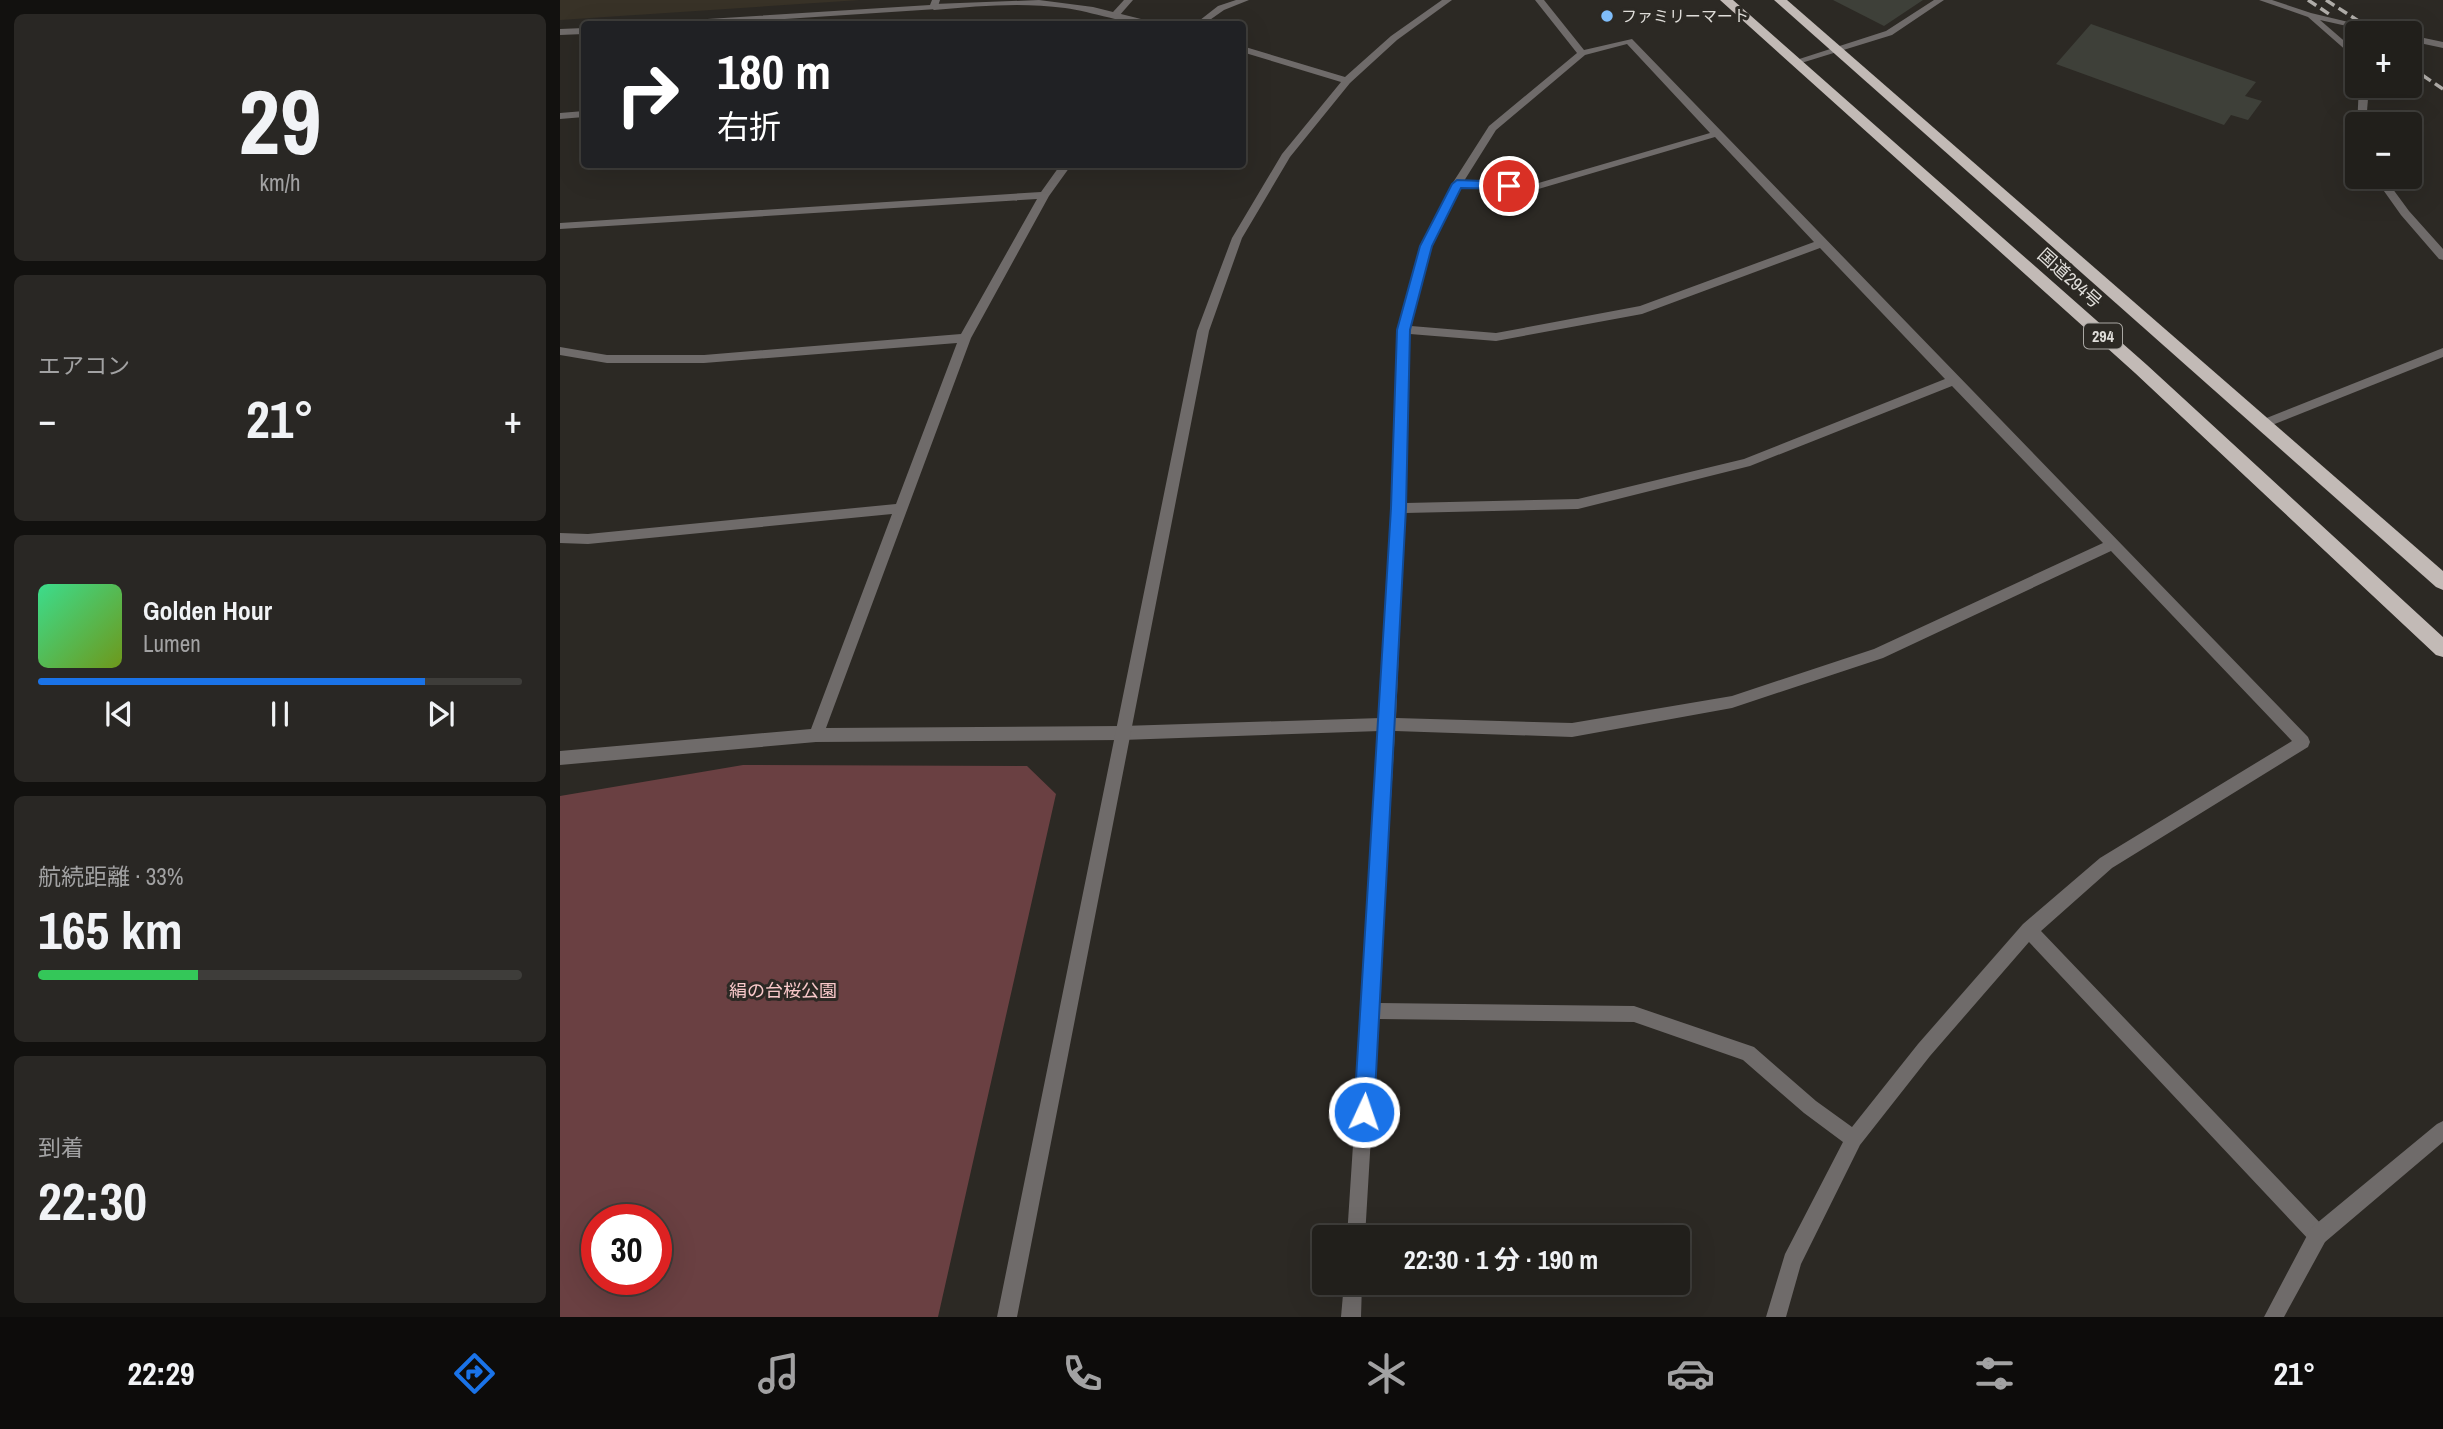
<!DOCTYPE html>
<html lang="ja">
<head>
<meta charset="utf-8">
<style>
  :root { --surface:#211f1b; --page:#292724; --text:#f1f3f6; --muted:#a2a2a3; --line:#3e3d3a; --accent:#1a73e8 }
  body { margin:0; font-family:"Archivo Narrow","Noto Sans JP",sans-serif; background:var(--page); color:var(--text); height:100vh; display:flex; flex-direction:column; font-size:26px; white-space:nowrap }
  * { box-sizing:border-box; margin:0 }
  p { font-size:23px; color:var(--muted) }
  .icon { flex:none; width:38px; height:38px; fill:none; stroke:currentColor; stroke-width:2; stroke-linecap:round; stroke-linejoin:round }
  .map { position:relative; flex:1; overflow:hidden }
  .side { display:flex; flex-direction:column; gap:14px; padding:14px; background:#12110f; width:560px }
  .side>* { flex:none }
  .guide { position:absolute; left:21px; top:21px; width:665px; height:147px; border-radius:7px; box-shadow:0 7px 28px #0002,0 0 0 2px var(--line); background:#202124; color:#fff; overflow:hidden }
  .fabs { position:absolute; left:1785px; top:21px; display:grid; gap:14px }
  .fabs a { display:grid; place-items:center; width:77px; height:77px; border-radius:7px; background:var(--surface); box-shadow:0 7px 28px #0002,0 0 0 2px var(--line); font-size:35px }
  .speed { position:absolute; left:21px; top:1204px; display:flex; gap:14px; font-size:35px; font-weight:700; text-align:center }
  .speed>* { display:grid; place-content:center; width:91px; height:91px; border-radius:50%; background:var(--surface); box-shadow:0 7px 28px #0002,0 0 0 2px var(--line); line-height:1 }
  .speed .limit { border:10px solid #d22; background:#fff; color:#111 }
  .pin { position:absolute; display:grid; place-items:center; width:60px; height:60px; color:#fff; margin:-30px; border:4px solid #fff; border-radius:50%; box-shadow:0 2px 7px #0007 }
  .me { position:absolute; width:77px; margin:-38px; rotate:3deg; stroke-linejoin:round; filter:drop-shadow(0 0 5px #0008) }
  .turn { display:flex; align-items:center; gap:24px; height:147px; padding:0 21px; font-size:32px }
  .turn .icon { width:91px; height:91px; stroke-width:2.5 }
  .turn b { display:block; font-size:49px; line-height:60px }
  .big { font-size:52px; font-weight:700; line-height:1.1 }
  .side .widget { flex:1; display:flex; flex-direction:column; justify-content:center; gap:10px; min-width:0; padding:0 24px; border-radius:10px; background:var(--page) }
  .side .dial { align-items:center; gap:0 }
  .dial b { font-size:91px; line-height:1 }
  .song { display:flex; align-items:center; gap:21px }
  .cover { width:84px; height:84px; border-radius:10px; background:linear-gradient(135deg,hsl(150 70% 55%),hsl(80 70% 35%)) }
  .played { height:7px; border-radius:4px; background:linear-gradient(90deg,var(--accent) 80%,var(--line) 80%) }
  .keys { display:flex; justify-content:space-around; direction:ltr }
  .heat { display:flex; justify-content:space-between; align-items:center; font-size:38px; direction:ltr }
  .charge { height:10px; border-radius:5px; background:linear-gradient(90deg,#34c759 33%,var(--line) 0) }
  .trip { position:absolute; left:752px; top:1225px; width:378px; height:70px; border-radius:7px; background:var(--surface); box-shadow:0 7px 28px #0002,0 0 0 2px var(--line); font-weight:700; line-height:70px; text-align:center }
  .dock { display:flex; height:112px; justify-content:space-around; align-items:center; background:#0d0c0b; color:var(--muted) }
  .dock .icon { width:49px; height:49px }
  .dock .on { color:var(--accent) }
  .dock b { font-size:32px; color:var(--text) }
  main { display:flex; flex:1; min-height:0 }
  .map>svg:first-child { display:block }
  .built { fill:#383227 }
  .green { fill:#6a4042; fill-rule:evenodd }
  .building { fill:#3e4039 }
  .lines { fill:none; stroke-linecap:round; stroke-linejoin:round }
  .minor { fill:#6f6b6a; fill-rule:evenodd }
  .tertiary { fill:#6f6b6a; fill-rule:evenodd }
  .trunk { fill:#c2bab6; fill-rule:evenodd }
  .rail { stroke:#afaca8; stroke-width:3.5; stroke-dasharray:10 5; stroke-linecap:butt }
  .route { fill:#1a73e8; stroke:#114b97; stroke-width:2 }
  .poi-dot { fill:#7fbdfa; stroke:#2c2924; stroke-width:2.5 }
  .labels { text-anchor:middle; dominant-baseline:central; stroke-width:6; stroke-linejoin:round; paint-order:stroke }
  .far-poi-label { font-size:16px; fill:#dfddd9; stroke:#2c2924; text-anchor:start }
  .shield { fill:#2c2924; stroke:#a9a7a3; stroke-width:2 }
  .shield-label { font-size:16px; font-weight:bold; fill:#dfddd9 }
  .street-label { font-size:18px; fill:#dfddd9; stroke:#2c2924 }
  .park-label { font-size:18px; fill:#f9c9ca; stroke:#2c2924 }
</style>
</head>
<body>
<main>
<section class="side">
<div class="widget dial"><b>29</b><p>km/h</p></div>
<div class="widget"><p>エアコン</p>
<div class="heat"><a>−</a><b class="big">21°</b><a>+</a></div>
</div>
<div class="widget">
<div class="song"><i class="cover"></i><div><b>Golden Hour</b><p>Lumen</p></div></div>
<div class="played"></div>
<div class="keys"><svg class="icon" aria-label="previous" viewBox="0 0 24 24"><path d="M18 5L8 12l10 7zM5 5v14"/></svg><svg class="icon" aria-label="pause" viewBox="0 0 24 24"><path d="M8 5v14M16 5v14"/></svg><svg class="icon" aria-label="next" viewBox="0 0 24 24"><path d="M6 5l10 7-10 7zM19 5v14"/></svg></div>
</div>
<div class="widget"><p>航続距離 · 33%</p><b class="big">165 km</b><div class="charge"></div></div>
<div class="widget"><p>到着</p><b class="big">22:30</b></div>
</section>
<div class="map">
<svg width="1883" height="1317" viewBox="0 0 1883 1317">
  <rect width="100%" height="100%" fill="#2c2924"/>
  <!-- built -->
  <path class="built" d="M0 0H300L0 20Z"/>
  <!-- green -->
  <path class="green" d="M183 765 467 766 496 794 378 1317H0V796ZM37 1220H96V1279H37Z"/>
  <!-- building -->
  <g class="building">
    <path d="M1273 0H1363L1324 26Z"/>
    <path d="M1531 24 1696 82 1685 96 1702 101 1688 120 1671 115 1664 125 1496 64Z"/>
  </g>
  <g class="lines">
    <!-- minor -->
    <g class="minor">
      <path d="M372 0H380L377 9 148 24H111L115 21 370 5Z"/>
      <path d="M564 0H573L559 16H553V12Z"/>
      <path d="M676 0H689L664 10 644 24H635L658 6Z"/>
      <path d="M975 0H984L1024 50 1072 39 1748 737 1750 742 1748 747 1552 868 1481 931 1765 1228 1767 1235 1765 1242 1758 1244 1751 1242 1469 942 1370 1056 1300 1145 1241 1264 1226 1317H1206L1225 1254 1283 1142 1244 1113 1183 1060 1074 1022 818 1019 805 1237H787L820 731 562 740 256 742 0 765V751L251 729 332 514 28 544 0 543V533L28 534 336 504 397 343 144 363H47L0 355V347L47 355H144L401 334 477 199 0 229V223L481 192 501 164H512L489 196 411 338 266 728 562 726 821 718 833 508 838 330 861 246 892 184 929 126 1017 53ZM1067 44 1150 133 975 184 904 181 936 130 1025 55ZM1155 137 1254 242 1080 306 936 333 851 326 871 246 900 187 975 190ZM1260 248 1385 379 1184 459 1018 499 846 503 850 334 936 341 1082 314ZM1392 386 1543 543 1314 649 1172 696 1012 723 836 718 845 513 1018 509 1190 466ZM1551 551 1732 741 1540 858 1463 924 1358 1044 1292 1127 1256 1101 1194 1047 1074 1006 819 1003 835 731 1012 737 1172 708 1323 658Z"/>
      <path d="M1374 0H1384L1332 35 1238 64 1230 62 1326 31Z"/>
      <path d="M1699 0H1712L1751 13 1834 33H1818L1760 20 1797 52V60L1748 17Z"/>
      <path d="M24 28V34L0 35V29Z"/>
      <path d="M1850 35 1883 42V48L1850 41Z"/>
      <path d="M1799 86H1809L1806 124 1797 126Z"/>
      <path d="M24 111V117L0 119V113Z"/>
      <path d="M1814 177H1824L1849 211 1883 249V260L1879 259 1841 215Z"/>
      <path d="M1883 348V357L1707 427H1699L1697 424 1699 421Z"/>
      <path d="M784 1283H802L801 1317H781Z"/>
    </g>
    <!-- tertiary -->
    <g class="tertiary">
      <path d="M479 0 533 7 601 24C574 27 534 12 505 8 461 2 418 6 374 10L370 7 374 4Z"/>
      <path d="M882 0H892L837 40 790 83 730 157 682 238 649 331 457 1317H437L637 331 672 238 722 154 781 82 682 52V46L785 77 831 36Z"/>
      <path d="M1883 1121V1142L1765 1242 1724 1317H1704L1751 1228 1877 1124Z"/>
    </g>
    <!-- trunk -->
    <g class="trunk">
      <path d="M1160 0H1173L1587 365 1883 637V657L1876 655 1575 373Z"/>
      <path d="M1214 0H1227L1883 571V590L1876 587Z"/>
    </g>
    <!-- rail -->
    <g class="rail">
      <path d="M1748 0 1772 16"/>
      <path d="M1766 0 1817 33"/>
      <path d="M1850 67 1883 89"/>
    </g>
  </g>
  <!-- route -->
  <path class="route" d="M897 180 949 182 955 186 949 189 901 188 872 246 850 330 846 508 814 1112 811 1119 804 1122 797 1119 794 1112 831 508 837 330 860 246 892 184Z"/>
  <!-- markers -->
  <circle class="poi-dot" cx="1047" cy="16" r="7"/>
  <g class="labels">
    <!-- far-poi labels -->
    <g class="far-poi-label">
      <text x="1061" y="16">ファミリーマート</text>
    </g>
    <!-- shield labels -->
    <rect class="shield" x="1524" y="323.5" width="38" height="25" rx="5"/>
    <g class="shield-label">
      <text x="1543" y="336">294</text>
    </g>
    <!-- street labels -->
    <g class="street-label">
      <text transform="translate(1510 278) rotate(42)">国道294号</text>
    </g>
    <!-- park labels -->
    <g class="park-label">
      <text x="223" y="990">絹の台桜公園</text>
    </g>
  </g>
</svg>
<div class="fabs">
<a>+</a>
<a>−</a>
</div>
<div class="speed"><div class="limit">30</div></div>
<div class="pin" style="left:949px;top:186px;background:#d93025"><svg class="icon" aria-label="arrive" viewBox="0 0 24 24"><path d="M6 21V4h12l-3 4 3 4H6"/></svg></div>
<svg class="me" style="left:804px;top:1112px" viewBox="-20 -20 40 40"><circle r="17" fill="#1a73e8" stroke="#fff" stroke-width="3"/><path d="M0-11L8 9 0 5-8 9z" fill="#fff"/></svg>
<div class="trip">22:30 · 1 分 · 190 m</div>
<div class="guide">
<div class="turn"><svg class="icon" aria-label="right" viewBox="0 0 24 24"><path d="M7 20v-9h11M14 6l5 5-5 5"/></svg><div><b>180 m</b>右折</div></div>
</div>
</div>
</main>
<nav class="dock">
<b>22:29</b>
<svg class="icon on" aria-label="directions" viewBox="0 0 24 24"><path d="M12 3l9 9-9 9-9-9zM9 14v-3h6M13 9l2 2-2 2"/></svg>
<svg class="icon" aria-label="music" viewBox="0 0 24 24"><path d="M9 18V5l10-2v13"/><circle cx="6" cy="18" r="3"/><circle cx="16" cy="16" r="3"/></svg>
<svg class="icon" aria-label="phone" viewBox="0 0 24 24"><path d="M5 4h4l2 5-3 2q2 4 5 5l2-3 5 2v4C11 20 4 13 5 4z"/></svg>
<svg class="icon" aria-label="climate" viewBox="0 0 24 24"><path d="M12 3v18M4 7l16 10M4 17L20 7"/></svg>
<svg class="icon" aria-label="car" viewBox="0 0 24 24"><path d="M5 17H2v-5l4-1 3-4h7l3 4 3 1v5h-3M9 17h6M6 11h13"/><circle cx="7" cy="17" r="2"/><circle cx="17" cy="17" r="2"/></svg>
<svg class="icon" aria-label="filters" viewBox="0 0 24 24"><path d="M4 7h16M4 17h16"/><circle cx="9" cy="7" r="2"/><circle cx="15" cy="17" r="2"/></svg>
<b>21°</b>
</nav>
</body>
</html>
